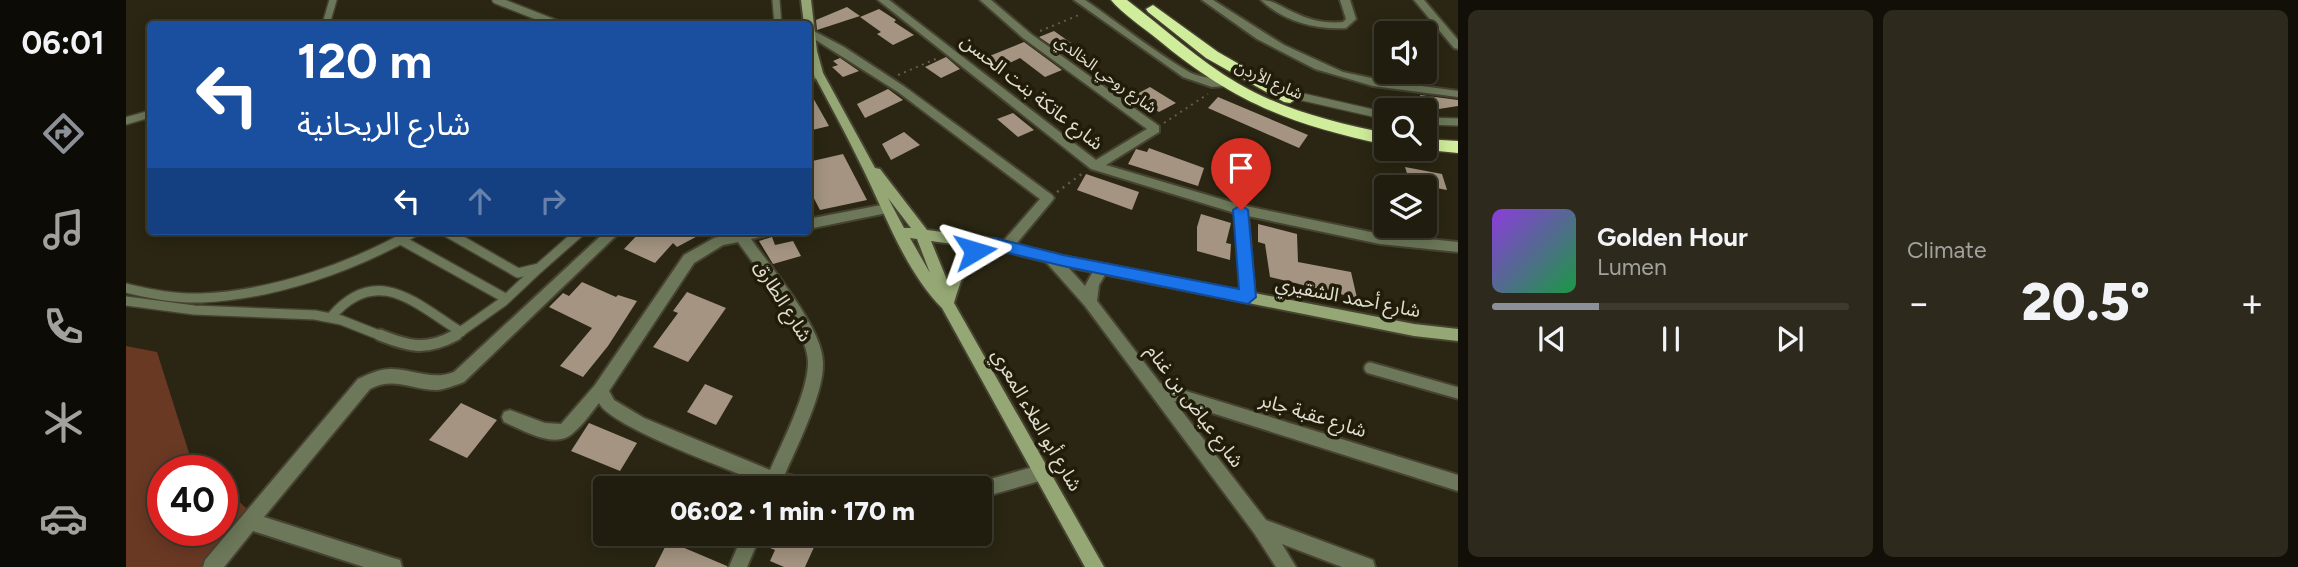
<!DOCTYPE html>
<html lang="en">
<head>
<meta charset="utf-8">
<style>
  :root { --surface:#201c0e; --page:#2d291c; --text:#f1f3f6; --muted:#a2a19e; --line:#3d3a2e; --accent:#8c9099 }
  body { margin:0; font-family:Figtree,"Noto Sans Arabic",sans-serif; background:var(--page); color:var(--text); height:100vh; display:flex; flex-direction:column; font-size:26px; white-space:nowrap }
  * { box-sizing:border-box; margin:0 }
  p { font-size:23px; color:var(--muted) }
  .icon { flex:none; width:38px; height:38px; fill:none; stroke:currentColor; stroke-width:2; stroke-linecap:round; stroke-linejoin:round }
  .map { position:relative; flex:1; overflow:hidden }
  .sheet { display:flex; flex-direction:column; gap:10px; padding:10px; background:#120f08; width:840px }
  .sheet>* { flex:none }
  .hud { position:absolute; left:21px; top:21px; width:665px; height:214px; border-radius:7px; box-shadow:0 4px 18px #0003,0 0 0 2px var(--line); background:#1a4fa0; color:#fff; overflow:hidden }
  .fabs { position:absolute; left:1248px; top:21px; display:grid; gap:14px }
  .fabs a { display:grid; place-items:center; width:63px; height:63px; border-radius:7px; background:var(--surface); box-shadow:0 4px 18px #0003,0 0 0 2px var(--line); font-size:35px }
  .speed { position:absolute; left:21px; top:455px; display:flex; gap:14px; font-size:35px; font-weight:700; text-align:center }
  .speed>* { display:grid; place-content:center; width:91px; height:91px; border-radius:50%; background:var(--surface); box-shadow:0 4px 18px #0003,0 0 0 2px var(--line); line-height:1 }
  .speed .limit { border:10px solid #d22; background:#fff; color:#111 }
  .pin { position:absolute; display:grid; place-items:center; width:60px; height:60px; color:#fff; margin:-72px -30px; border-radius:50% 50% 50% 0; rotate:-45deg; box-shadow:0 0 7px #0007 }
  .pin .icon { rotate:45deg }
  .me { position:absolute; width:77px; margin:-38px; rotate:83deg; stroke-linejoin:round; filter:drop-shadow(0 0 5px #0008) }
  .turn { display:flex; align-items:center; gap:24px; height:147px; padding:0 35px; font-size:32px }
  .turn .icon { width:91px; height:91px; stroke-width:2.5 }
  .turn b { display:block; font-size:49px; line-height:60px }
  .lanes { display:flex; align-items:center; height:66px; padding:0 35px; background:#0003; justify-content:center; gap:35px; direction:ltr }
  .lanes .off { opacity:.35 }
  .big { font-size:52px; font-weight:800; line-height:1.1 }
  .sheet .card { flex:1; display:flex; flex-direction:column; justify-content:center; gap:10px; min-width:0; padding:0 24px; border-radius:10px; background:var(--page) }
  .song { display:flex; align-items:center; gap:21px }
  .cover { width:84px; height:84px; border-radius:10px; background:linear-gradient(135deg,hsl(270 70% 55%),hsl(140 70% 35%)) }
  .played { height:7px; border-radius:4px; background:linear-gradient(90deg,var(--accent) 30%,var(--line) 30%) }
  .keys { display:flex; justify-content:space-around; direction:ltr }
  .heat { display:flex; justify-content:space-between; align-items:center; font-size:38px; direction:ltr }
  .sheet .tiles { flex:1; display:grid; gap:10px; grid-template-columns:repeat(2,1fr) }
  .trip { position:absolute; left:467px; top:476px; width:399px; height:70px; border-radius:7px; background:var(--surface); box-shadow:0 4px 18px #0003,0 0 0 2px var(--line); font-weight:800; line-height:70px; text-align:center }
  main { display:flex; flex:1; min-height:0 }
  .dock { display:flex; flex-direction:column; width:126px; justify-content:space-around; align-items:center; background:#0d0b06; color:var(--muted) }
  .dock .icon { width:49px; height:49px }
  .dock .active { color:var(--accent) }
  .dock b { font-size:32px; color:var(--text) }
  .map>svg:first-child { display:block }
  .green { fill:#6a3924 }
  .building { fill:#a49481 }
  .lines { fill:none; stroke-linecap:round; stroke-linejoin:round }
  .lane-far2-casing { stroke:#474331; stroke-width:10 }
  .lane-far1-casing { stroke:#474331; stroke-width:12 }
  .lane-casing { stroke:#474331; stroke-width:15 }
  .street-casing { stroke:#474331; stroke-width:4 }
  .secondary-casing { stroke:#474331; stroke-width:4 }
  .highway-casing { stroke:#474331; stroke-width:3 }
  .path-far1 { stroke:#615d4d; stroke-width:2; stroke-dasharray:2 4.5; stroke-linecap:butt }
  .path { stroke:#615d4d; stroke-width:2.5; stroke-dasharray:2 5; stroke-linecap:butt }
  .lane-far2 { stroke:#6c7859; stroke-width:7 }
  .lane-far1 { stroke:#6c7859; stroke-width:9 }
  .lane { stroke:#6c7859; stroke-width:11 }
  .street { fill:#6c7859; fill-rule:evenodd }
  .secondary { fill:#94a774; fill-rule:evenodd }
  .highway { fill:#d0ed9c; fill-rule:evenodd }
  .route { fill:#1a73e8; stroke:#114b97; stroke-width:2 }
  .labels { text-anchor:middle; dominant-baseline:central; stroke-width:7; stroke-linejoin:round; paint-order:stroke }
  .far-street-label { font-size:16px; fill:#e0ddd1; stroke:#201c09 }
  .street-label { font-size:19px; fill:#e0ddd1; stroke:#201c09 }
</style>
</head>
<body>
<main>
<nav class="dock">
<b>06:01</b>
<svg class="icon active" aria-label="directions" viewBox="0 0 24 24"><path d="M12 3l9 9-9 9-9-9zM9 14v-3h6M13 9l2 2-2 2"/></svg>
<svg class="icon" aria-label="music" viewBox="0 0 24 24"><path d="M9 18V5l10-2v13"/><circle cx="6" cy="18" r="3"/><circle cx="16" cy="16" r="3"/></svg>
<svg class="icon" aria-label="phone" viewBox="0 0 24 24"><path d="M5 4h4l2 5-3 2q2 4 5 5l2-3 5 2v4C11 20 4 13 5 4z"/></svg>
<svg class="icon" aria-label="climate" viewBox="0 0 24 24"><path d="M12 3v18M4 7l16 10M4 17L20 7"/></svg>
<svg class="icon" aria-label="car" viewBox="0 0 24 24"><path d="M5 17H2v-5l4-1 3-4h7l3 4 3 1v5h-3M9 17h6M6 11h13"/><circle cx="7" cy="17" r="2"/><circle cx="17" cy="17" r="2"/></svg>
</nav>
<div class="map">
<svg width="1332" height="567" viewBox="0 0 1332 567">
  <rect width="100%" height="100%" fill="#2a2613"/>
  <!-- green -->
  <path class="green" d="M0 346 31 352 63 453 82 471H37V530H96V485L126 514 82 567H0Z"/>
  <!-- building -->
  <g class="building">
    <path d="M721 7 734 16 691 30 690 20Z"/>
    <path d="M753 9 770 20 768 22 788 35 767 45 751 34 755 32 734 17Z"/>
    <path d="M928 31 948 45 932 50 913 37Z"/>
    <path d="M898 42 936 70 919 77 894 58 875 67 861 57Z"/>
    <path d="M820 57 834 69 815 78 799 67Z"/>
    <path d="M714 58 733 71 717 77 706 67 712 65 707 61Z"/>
    <path d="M1024 87 1050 103 1033 112 1007 96Z"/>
    <path d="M682 89 703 126 682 131Z"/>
    <path d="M762 89 777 100 739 118 731 104Z"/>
    <path d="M1294 95 1332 100V106L1300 111Z"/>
    <path d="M1092 97 1182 135 1173 148 1082 108Z"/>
    <path d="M887 113 908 130 892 137 871 119Z"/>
    <path d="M778 132 794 145 765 160 756 144Z"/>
    <path d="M1023 148 1078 168 1072 186 1002 164 1010 149 1021 152Z"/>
    <path d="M717 154 741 200 694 210 682 187V162Z"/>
    <path d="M1279 167 1316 174 1321 190 1284 183Z"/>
    <path d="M960 174 1013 192 1006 210 951 190Z"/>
    <path d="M1075 214 1105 223 1100 243 1105 244 1104 260 1071 251V227Z"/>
    <path d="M1132 224 1171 234 1172 262 1225 272 1231 298 1144 277 1139 244 1132 242Z"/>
    <path d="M515 231H581L551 247 547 243 529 263 498 249Z"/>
    <path d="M646 237 649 245 667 241 675 256 647 264 633 241Z"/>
    <path d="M456 282 490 297 492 295 511 301 482 346 457 377 434 366 466 328 423 307 437 293 443 296Z"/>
    <path d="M561 292 600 308 562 362 527 347 552 313 547 311Z"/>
    <path d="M579 384 607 396 590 425 561 412Z"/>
    <path d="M335 403 371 420 341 458 303 440Z"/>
    <path d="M463 423 511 443 494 471 445 451Z"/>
    <path d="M651 534H694L679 567H658L644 561 649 550 644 548Z"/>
    <path d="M542 541 601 566V567H529Z"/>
  </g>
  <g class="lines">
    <!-- lane-far2 casing -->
    <g class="lane-far2-casing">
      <g id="lane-far2">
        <path d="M370 0 431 24"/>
        <path d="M650 0 652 24"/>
        <path d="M200 24 207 0"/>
        <path d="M1155 92 1260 116"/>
        <path d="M0 121 24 114"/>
        <path d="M1298 121 1332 122"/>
      </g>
    </g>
    <!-- lane-far1 casing -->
    <g class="lane-far1-casing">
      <g id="lane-far1">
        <path d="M319 231 392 273 413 268 455 231"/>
        <path d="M275 240 379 298"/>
        <path d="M0 288C24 294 49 299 75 298 148 295 227 267 290 231"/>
        <path d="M0 301 68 310 189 315 215 320 258 337"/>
        <path d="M205 317C251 263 290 304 335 332"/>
        <path d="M327 337 378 301 413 268"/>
      </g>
    </g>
    <!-- lane casing -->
    <g class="lane-casing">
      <g id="lane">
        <path d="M254 335C284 347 300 351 330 335"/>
        <path d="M1244 368 1332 393"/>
      </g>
    </g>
    <!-- street casing -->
    <g class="street-casing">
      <g id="street">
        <path d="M752 0H763L970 160 1021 129 897 38 854 0H865L905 34 1033 126V132L980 165 1115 205 1254 234 1332 242V252L1254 244 1122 216 1129 297 1127 301H1117L1109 213 965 169Z"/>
        <path d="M948 0H959C994 24 1027 51 1063 72 1076 79 1098 78 1104 83L1099 86 1086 87 1057 77Z"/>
        <path d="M1076 0H1087L1158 45 1217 72 1259 81 1332 91V97L1247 86 1189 69 1131 39Z"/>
        <path d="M1135 0C1148 0 1155 7 1167 12 1183 20 1199 24 1217 22L1220 19 1214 0H1224L1230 19 1220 28C1190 30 1157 21 1135 0Z"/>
        <path d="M1288 0H1298L1332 40V49L1328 48Z"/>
        <path d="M682 28 718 47 779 87 926 195 928 198 926 201 885 250H875L873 246 914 199 772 92 682 35Z"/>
        <path d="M692 70 696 71V75L682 83V75Z"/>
        <path d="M761 204 766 206 767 209 766 212 682 229V219Z"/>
        <path d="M480 231H495L338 382C329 385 321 389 311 390 286 390 267 376 244 389L138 517 267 558 274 560 276 567H238L127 531 98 567H77L79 560 232 379C243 374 253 369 265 369 287 369 306 381 328 372Z"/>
        <path d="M615 231H648L646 234 625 239C645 268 697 328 697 363 698 393 671 446 659 474L696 482 698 488H637L638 484C608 471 484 427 473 403 465 413 457 425 447 433 429 450 397 430 378 422L376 417 378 412 384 410 419 423 435 424 469 385 558 255 588 238ZM612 242C631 270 683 330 682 363 682 392 656 443 644 470L518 418 488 400 483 391 568 263 597 245Z"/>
        <path d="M925 253 930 254 959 286 971 264H981L983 268 973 285 971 301 1034 383 1332 475V491L1048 401 1140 520 1247 560 1249 567H1216L1156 544 1170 567H1150L1128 533 959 306 920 262 918 258 920 254Z"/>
        <path d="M917 464 923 466 925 472 923 478 917 480 854 498V488H846L848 484 854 482Z"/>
        <path d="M617 534H635L621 567H603Z"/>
      </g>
    </g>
    <!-- secondary casing -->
    <g class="secondary-casing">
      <path id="secondary" d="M675 0H685L691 51 697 73 749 168 754 169 801 230 869 239 937 256 1288 324 1332 329V341L1288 336 937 266 870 249C840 263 837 273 828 303L978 567H959L816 308C777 269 757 207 732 159 718 130 702 101 687 73L682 57V24H678ZM762 198 785 228H778ZM784 238 791 239 804 273ZM805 241 850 247 834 257 821 280Z"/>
    </g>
    <!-- highway casing -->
    <g class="highway-casing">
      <g id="highway">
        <path d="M985 0H1001C1038 28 1072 60 1113 84 1158 110 1209 123 1260 133V145C1163 124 1107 102 1030 38 1015 26 997 14 985 0Z"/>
        <path d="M1027 5 1092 52 1172 98 1164 103 1158 102 1080 58 1022 12 1020 9Z"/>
        <path d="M1298 139 1332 141V153L1292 149H1298Z"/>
      </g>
    </g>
    <!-- path-far1 -->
    <g class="path-far1">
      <path d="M914 31 953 15"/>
      <path d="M772 75 812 58"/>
      <path d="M1038 123 1082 94"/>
    </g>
    <!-- path -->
    <path class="path" d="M931 192 957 173"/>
    <!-- lane-far2 -->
    <use href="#lane-far2" class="lane-far2"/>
    <!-- lane-far1 -->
    <use href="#lane-far1" class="lane-far1"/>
    <!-- lane -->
    <use href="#lane" class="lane"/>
    <!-- street -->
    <use href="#street" class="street"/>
    <!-- secondary -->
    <use href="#secondary" class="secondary"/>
    <!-- highway -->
    <use href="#highway" class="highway"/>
  </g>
  <!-- route -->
  <path class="route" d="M1115 205 1122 210 1130 297 1122 304 937 266 870 250 849 257 841 251 843 247 869 238 937 255 1113 289 1107 210Z"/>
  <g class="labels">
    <!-- far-street labels -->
    <g class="far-street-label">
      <text transform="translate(980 74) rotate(36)">شارع روحي الخالدي</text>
      <text transform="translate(1143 80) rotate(24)">شارع الأردن</text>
    </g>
    <!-- street labels -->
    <g class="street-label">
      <text transform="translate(906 92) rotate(38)">شارع عاتكة بنت الحسن</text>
      <text transform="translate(1222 297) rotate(11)">شارع أحمد الشقيري</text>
      <text transform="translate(657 301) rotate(58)">شارع الطارق</text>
      <text transform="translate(1069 406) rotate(53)">شارع عياض بن غنام</text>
      <text transform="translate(1187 415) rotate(17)">شارع عقبة جابر</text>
      <text transform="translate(911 420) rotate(60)">شارع أبو العلاء المعري</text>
    </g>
  </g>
</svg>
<div class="fabs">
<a><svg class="icon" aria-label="sound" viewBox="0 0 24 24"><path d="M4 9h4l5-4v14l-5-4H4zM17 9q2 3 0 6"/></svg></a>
<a><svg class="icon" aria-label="search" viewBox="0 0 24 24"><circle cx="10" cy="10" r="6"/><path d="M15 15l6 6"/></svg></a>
<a><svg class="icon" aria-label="layers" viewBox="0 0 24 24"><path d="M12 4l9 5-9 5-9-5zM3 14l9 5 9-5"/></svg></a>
</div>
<div class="speed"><div class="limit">40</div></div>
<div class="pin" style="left:1115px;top:210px;background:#d93025"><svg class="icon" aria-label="arrive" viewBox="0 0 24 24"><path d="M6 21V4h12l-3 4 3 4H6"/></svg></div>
<svg class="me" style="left:849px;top:251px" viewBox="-20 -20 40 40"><path d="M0-17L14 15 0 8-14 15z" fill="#1a73e8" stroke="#fff" stroke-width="4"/></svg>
<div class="trip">06:02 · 1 min · 170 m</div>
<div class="hud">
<div class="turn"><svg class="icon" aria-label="left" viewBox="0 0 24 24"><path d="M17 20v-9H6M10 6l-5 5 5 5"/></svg><div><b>120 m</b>شارع الريحانية</div></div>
<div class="lanes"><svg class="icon" aria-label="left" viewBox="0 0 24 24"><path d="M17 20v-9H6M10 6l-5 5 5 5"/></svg><svg class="icon off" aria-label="ahead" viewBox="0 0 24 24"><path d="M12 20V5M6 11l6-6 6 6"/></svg><svg class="icon off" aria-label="right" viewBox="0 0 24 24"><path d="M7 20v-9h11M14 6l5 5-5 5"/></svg></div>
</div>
</div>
<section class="sheet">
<div class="tiles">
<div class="card">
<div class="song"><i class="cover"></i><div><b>Golden Hour</b><p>Lumen</p></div></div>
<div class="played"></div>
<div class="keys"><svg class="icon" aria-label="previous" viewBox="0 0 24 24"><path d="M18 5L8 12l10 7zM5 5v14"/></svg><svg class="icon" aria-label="pause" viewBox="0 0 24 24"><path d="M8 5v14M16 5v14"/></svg><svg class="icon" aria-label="next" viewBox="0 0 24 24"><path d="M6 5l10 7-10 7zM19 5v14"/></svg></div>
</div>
<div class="card"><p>Climate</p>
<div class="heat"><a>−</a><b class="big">20.5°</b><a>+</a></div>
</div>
</div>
</section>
</main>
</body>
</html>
